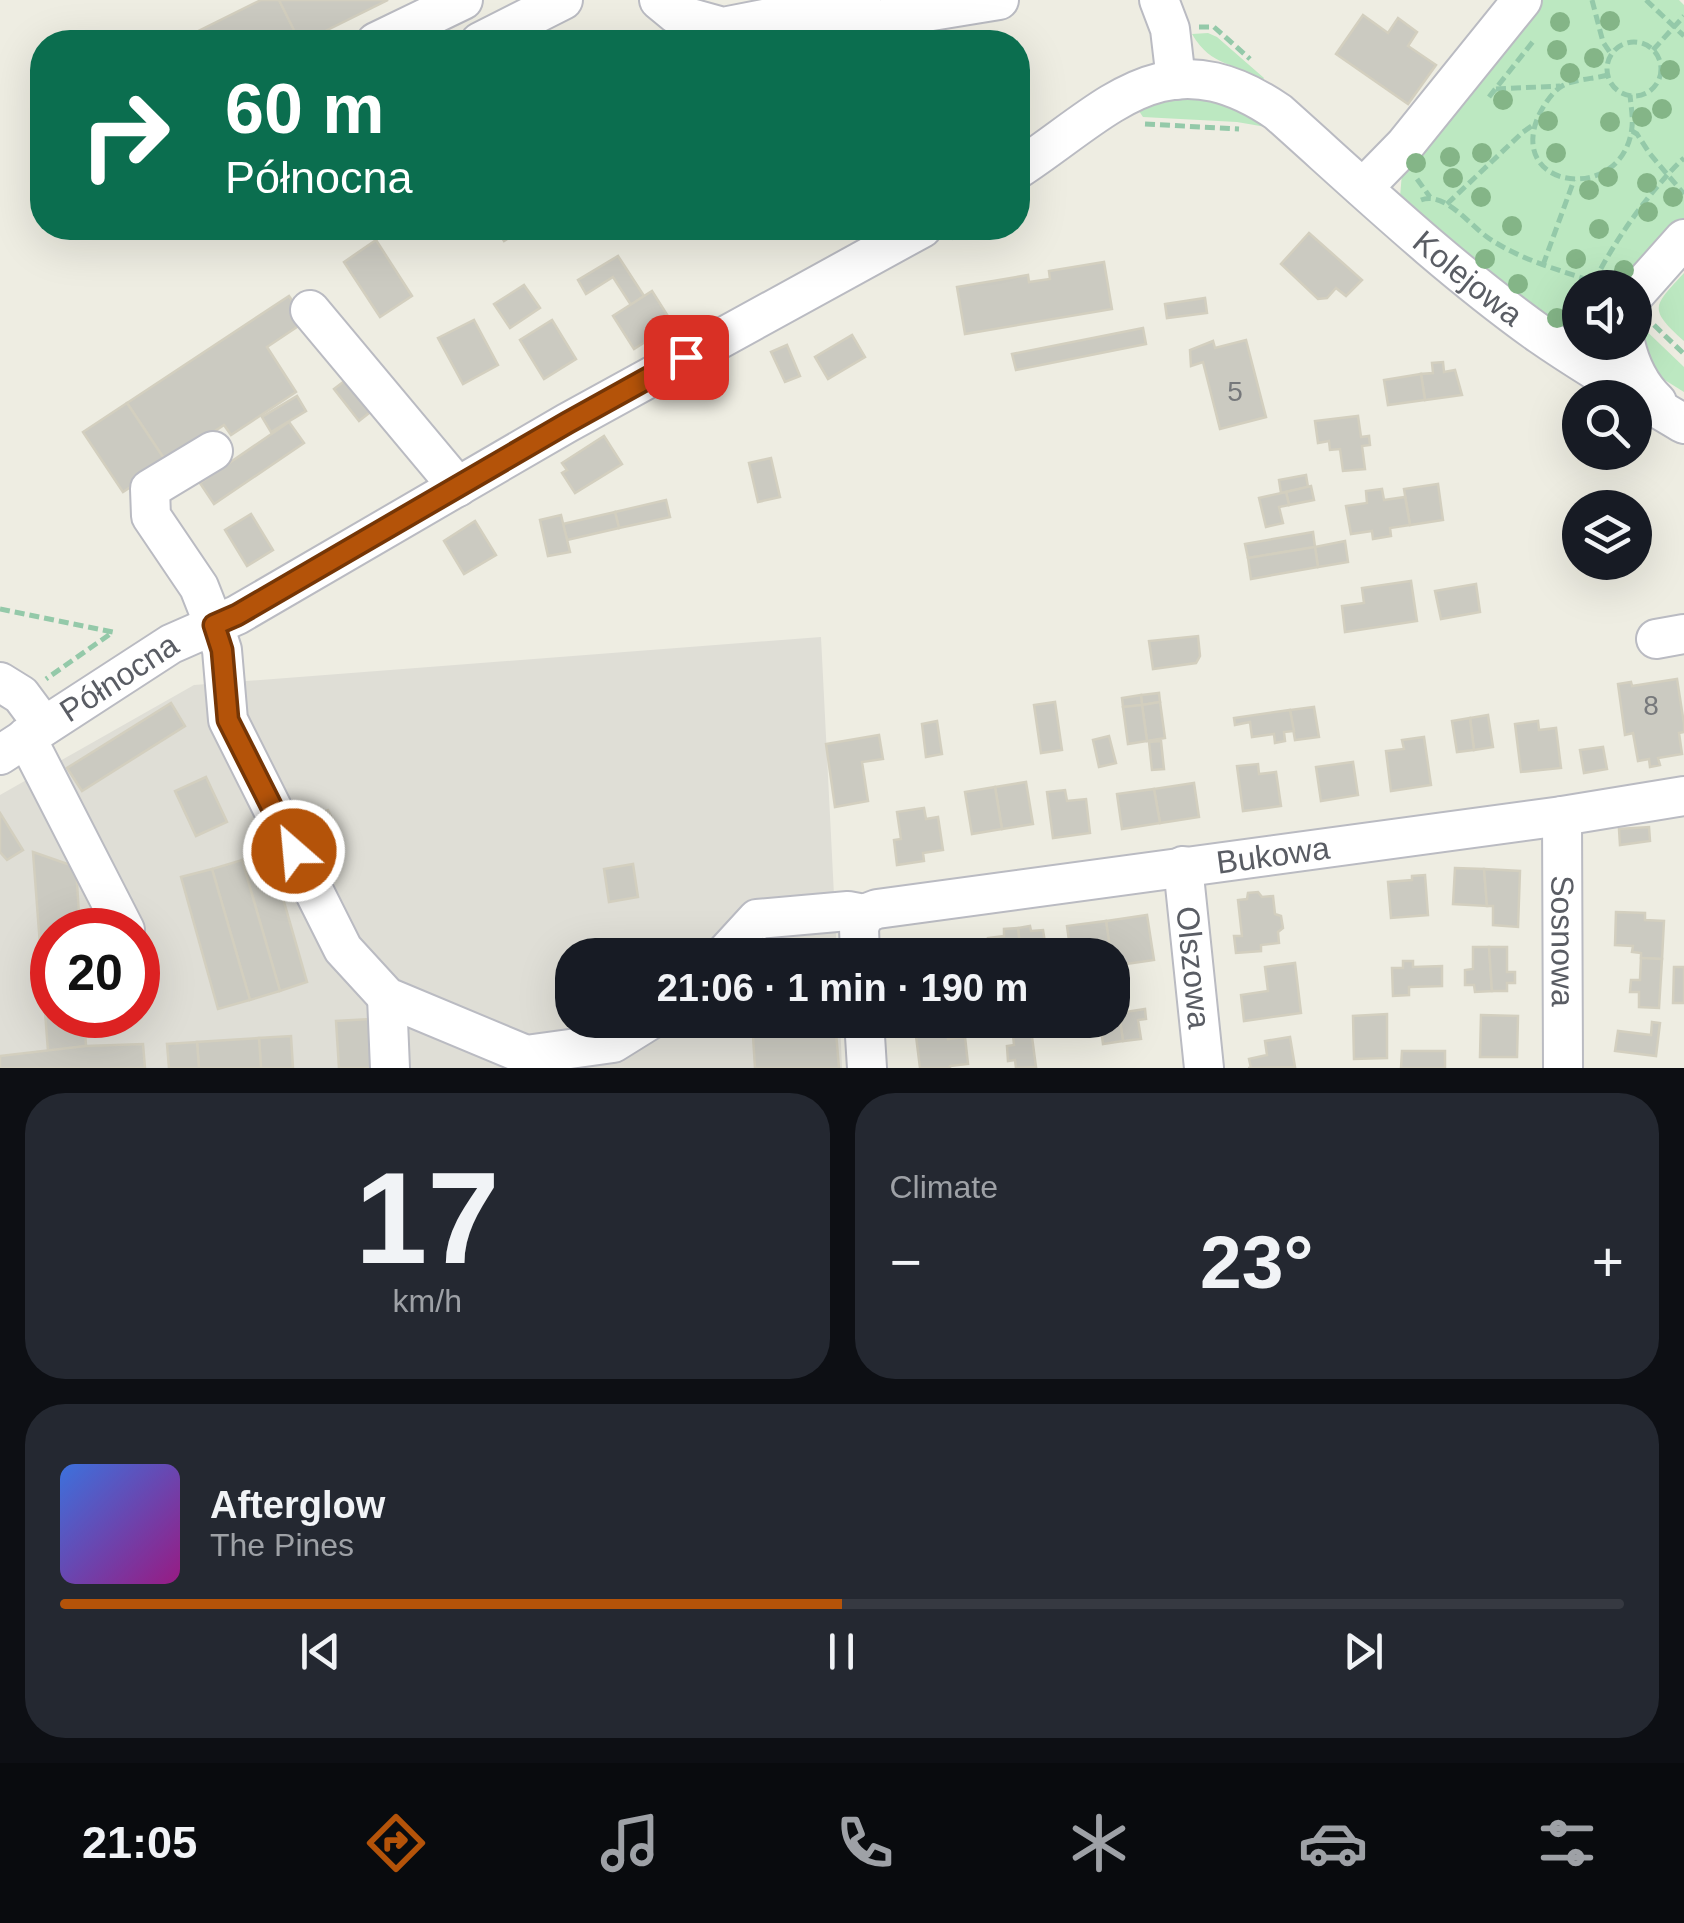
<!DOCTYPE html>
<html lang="en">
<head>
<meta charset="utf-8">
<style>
  :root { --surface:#171b24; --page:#242831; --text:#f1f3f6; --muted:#9ea1a6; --line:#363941; --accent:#b45309 }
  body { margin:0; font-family:Helvetica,sans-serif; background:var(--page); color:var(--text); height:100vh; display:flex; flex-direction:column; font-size:38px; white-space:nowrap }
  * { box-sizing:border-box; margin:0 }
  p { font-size:32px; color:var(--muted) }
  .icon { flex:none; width:55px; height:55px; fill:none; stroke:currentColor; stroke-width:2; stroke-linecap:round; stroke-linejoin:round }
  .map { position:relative; height:1068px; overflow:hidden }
  .panel { display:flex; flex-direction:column; gap:25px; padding:25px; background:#0d0f14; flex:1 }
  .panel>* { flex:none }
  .hud { position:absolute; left:30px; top:30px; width:1000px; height:210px; border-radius:40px; box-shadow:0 10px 40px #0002; background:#0b6e4f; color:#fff; overflow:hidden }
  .fabs { position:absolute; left:1562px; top:270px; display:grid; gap:20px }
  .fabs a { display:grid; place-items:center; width:90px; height:90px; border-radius:50%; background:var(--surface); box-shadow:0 10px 40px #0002; font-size:50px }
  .speed { position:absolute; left:30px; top:908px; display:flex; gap:20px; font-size:50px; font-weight:700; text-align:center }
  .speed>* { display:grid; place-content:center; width:130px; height:130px; border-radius:50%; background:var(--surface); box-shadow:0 10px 40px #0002; line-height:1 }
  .speed .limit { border:15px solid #d22; background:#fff; color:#111 }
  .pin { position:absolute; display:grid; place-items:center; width:85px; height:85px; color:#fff; margin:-42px; border-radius:20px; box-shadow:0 5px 15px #0006 }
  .me { position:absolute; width:110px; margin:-55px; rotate:333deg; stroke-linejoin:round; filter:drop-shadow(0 0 8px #0008) }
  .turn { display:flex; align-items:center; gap:35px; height:210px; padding:0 30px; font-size:45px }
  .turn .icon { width:130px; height:130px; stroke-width:2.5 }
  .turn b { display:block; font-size:70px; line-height:85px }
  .big { font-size:75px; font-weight:700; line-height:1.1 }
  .panel .widget { flex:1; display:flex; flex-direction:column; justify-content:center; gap:15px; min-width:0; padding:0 35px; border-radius:40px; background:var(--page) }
  .panel .dial { align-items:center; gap:0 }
  .dial b { font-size:130px; line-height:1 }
  .song { display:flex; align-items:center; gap:30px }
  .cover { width:120px; height:120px; border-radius:15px; background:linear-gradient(135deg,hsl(220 70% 55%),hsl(310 70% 35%)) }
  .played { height:10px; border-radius:5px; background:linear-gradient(90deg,var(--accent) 50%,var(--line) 50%) }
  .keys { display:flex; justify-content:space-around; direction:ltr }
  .heat { display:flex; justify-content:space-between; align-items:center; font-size:55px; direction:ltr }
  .panel .tiles { flex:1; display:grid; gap:25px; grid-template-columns:1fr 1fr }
  .widget:last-child { grid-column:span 2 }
  .trip { position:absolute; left:555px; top:938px; width:575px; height:100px; border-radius:40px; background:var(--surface); box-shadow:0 10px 40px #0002; font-weight:700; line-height:100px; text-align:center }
  .menu { display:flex; height:160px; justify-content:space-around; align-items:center; background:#090b0e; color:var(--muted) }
  .menu .icon { width:70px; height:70px }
  .menu .active { color:var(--accent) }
  .menu b { font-size:45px; color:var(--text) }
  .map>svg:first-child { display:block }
  .industrial { fill:#dfded6; fill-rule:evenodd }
  .green { fill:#bce8c1 }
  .building { fill:#cbcac1; stroke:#d3cfbf; stroke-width:2.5 }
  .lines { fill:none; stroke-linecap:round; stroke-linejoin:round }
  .minor-casing { stroke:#babbc2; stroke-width:42 }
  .path { stroke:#94c9a9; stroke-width:5; stroke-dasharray:10 5; stroke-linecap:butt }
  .minor { stroke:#fff; stroke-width:38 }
  .tree { fill:#84b587 }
  .route-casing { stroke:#753606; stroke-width:25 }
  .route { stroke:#b45309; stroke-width:18 }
  .labels { text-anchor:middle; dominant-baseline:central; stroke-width:9; stroke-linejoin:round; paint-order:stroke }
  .number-label { font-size:28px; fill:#76787b }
  .street-label { font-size:32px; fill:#5a5d64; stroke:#fff }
</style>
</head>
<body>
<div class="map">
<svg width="1684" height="1068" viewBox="0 0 1684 1068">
  <rect width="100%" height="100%" fill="#eeede2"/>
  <!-- industrial -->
  <path class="industrial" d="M821 637 837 955H572V1020H840L842 1068H0V795L194 685ZM52 930H138V1015H52Z"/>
  <!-- green -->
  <g class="green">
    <path d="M1535 0H1679L1684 5V222L1624 287 1580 288V328L1564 331 1486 274 1400 197 1402 173Z"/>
    <path d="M1208 33 1217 37 1264 78 1262 81C1234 61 1212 68 1192 34Z"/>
    <path d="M1185 98C1216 100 1239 111 1266 127L1237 122 1143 117 1137 108Z"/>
    <path d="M1684 273V341C1648 308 1653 307 1684 273Z"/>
    <path d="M1637 322 1684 367V392L1655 374 1637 332Z"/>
  </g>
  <!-- building -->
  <g class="building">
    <path d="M261 0H279L300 42H176Z"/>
    <path d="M279 0H388L303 42H300Z"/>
    <path d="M1363 15 1388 33 1398 18 1417 32 1408 46 1436 65 1408 104 1336 54Z"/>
    <path d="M892 23 896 42H849Z"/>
    <path d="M496 228H514L517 233 504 241Z"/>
    <path d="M1309 233 1362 280 1346 296 1336 288 1327 298 1318 299 1281 264Z"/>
    <path d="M376 240 412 296 380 317 344 262Z"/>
    <path d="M618 256 644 296 631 305 613 277 586 294 578 280Z"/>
    <path d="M1104 262 1112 309 965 334 957 287 1028 275 1029 282 1050 279 1049 271Z"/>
    <path d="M524 285 540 308 510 328 494 304Z"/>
    <path d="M652 291 673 324 634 349 613 316Z"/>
    <path d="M289 296 306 321 267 347 296 392 231 435 224 425 167 463 127 403Z"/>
    <path d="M1205 298 1207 313 1167 318 1165 304Z"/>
    <path d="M474 320 498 365 463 384 438 338Z"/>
    <path d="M552 320 576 359 544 379 520 340Z"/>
    <path d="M1143 328 1146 344 1016 370 1012 354Z"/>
    <path d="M852 335 865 357 828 379 815 357Z"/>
    <path d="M1246 340 1266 417 1220 429 1203 362 1191 366 1190 350 1213 341 1215 348Z"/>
    <path d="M787 345 800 376 785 382 771 352Z"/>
    <path d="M1443 362 1444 372 1455 370 1462 395 1425 400 1421 374 1433 373 1432 363Z"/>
    <path d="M359 370 383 402 359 421 334 389Z"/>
    <path d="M1421 374 1425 400 1388 405 1384 380Z"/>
    <path d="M297 396 306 411 271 432 262 417Z"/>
    <path d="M127 403 167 463 123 492 83 432Z"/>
    <path d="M1358 416 1361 437 1369 436 1370 445 1362 446 1365 469 1343 471 1340 449 1330 450 1329 441 1318 443 1315 421Z"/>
    <path d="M289 422 304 443 214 504 200 483Z"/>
    <path d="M604 436 622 464 575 493 562 473 567 470 562 463Z"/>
    <path d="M771 458 780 497 758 502 749 463Z"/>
    <path d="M1306 475 1308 487 1281 493 1279 480Z"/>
    <path d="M1438 484 1443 520 1410 525 1404 489Z"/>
    <path d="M1311 486 1314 500 1289 505 1286 492Z"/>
    <path d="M1382 489 1384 500 1405 497 1410 525 1390 528 1391 536 1373 539 1372 531 1351 534 1346 506 1367 503 1366 491Z"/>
    <path d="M1286 492 1289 505 1279 507 1283 523 1266 527 1259 498Z"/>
    <path d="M666 500 670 517 619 528 615 512Z"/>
    <path d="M615 512 619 528 567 540 563 524Z"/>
    <path d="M251 514 273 550 247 566 225 530Z"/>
    <path d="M561 515 570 552 548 556 540 520Z"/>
    <path d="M475 521 496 555 464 574 444 541Z"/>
    <path d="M1313 532 1315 547 1248 558 1245 544Z"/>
    <path d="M1345 541 1348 562 1318 567 1315 547Z"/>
    <path d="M1315 547 1318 567 1251 579 1248 558Z"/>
    <path d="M1411 581 1417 621 1345 632 1342 606 1364 603 1362 588Z"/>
    <path d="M1476 584 1480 612 1441 619 1435 591Z"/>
    <path d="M1198 636 1200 656 1196 663 1153 669 1149 641Z"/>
    <path d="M1677 679 1684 724V732L1679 733 1682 754 1658 758 1660 765 1650 767 1649 759 1638 761 1633 733 1625 735 1618 684 1631 682 1632 686Z"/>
    <path d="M1159 693 1160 702 1142 705 1141 695Z"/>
    <path d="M1141 695 1142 705 1123 707 1122 698Z"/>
    <path d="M1055 702 1062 750 1041 753 1034 705Z"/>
    <path d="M1160 702 1165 738 1147 741 1142 705Z"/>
    <path d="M171 703 185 726 82 791 67 768Z"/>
    <path d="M1142 705 1147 741 1128 744 1123 707Z"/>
    <path d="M1314 707 1319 737 1295 740 1290 710Z"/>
    <path d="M1290 710 1294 731 1284 732 1285 741 1275 743 1274 734 1252 737 1250 722 1235 725 1234 718Z"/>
    <path d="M1488 715 1493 747 1474 750 1470 718Z"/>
    <path d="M1470 718 1474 750 1457 752 1452 721Z"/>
    <path d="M937 721 942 754 926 757 922 724Z"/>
    <path d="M1538 721 1539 730 1556 728 1561 768 1521 772 1515 724Z"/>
    <path d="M879 735 883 759 862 762 868 801 835 807 826 744Z"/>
    <path d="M1109 736 1116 763 1099 767 1093 740Z"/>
    <path d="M1424 737 1431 785 1391 791 1386 751 1404 749 1402 740Z"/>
    <path d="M1161 741 1164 769 1152 770 1149 742Z"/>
    <path d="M1603 747 1607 769 1584 773 1580 750Z"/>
    <path d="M1353 762 1358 795 1321 801 1316 767Z"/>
    <path d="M1258 764 1259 774 1276 772 1281 806 1243 811 1237 766Z"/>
    <path d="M206 777 227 822 196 836 175 791Z"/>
    <path d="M1026 782 1033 824 1002 829 995 787Z"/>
    <path d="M1194 783 1199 817 1160 823 1154 789Z"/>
    <path d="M995 787 1002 829 972 834 965 792Z"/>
    <path d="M1154 789 1160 823 1122 829 1117 794Z"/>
    <path d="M1065 790 1067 801 1086 799 1090 833 1053 838 1047 792Z"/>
    <path d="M924 808 926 819 938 817 943 850 923 853 924 861 897 865 894 840 901 839 897 812Z"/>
    <path d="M328 810 339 833 313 845 302 821Z"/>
    <path d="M0 813 23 850 7 860 0 852Z"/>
    <path d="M1649 827 1650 841 1620 845 1619 829Z"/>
    <path d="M33 852 76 867 80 930H52V1015H84L86 1046 48 1051Z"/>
    <path d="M270 853 307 982 280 991 242 860Z"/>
    <path d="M242 860 280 991 250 1000 212 869Z"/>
    <path d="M633 864 638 897 609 902 604 869Z"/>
    <path d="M1455 868 1484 869 1487 906 1453 904Z"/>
    <path d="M212 869 250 1000 218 1009 181 877Z"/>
    <path d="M1484 869 1520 871 1518 927 1493 925V906H1487Z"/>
    <path d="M1425 875 1428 915 1391 918 1388 882 1412 880V876Z"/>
    <path d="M1258 892 1262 897 1273 896 1275 914 1281 916 1283 928 1278 932 1279 943 1261 945V951L1236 953 1234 936H1242L1238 900 1247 899 1248 893Z"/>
    <path d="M1616 912 1645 913V920L1664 921 1662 959 1641 958V953L1632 952 1633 946 1615 945Z"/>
    <path d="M1147 915 1154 960 1112 966 1106 921Z"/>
    <path d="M1106 921 1111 955H1071L1067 926Z"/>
    <path d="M1030 926 1031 931 1043 930 1047 955H1021L1018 928Z"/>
    <path d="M1018 928 1021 955H990L988 938 1004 936V929Z"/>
    <path d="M957 940 959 955H930L928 944Z"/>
    <path d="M928 944 930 955H906L905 947Z"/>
    <path d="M1473 947H1489L1492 991 1475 992 1474 985H1465V970L1473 969Z"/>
    <path d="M1489 947H1507V972H1515V983H1507V991H1492Z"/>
    <path d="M1641 958 1662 959 1659 1008 1639 1007V992H1630L1631 980H1640Z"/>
    <path d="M1403 961H1413V967L1442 966V986L1409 987V995L1393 996 1392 968H1403Z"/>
    <path d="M1295 963 1301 1013 1244 1021 1241 995 1268 991 1265 967Z"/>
    <path d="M1674 967H1684V1003H1673Z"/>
    <path d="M1145 1009 1146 1019 1138 1020 1141 1039 1123 1041 1119 1013Z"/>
    <path d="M1119 1013 1123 1041 1103 1044 1100 1020H1112V1014Z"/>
    <path d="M1387 1014V1058L1354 1059 1353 1016Z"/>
    <path d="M1481 1015 1518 1016 1517 1057H1480Z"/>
    <path d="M370 1019 373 1068H339L336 1021Z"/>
    <path d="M752 1020H835L839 1068H755Z"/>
    <path d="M914 1020H945L948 1039 965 1037 968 1064 950 1066V1068H920Z"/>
    <path d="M1030 1022 1036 1067 1016 1068 1015 1060 1008 1061 1007 1046 1014 1045 1012 1024Z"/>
    <path d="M1652 1022 1660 1023 1656 1056 1615 1051 1618 1031 1651 1035Z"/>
    <path d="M291 1036 293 1068H261L259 1038Z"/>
    <path d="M1290 1037 1295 1067 1248 1068H1251L1249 1059 1267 1055 1265 1041Z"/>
    <path d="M259 1038 261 1068H199L197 1042Z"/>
    <path d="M197 1042 199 1068H169L167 1044Z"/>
    <path d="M143 1044 145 1068H0V1056L86 1046Z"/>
    <path d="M1402 1051H1445V1068H1401Z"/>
  </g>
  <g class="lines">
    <!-- minor casing -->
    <g class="minor-casing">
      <g id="minor">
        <path d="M659 0 676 14 723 27 861 0"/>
        <path d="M1159 0 1170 29 1176 80"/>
        <path d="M376 42 463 0"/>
        <path d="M480 42 563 0"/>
        <path d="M803 42 840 26 999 0"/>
        <path id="s1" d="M1018 169C1109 109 1165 35 1278 112 1363 188 1447 268 1541 335 1587 367 1635 395 1684 424"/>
        <path d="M1363 188 1405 145 1522 0"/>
        <path d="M1635 294 1684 239"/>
        <path d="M310 310 458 487"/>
        <path d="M1625 342C1630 365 1640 386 1657 402"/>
        <path d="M213 451 150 489 151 516 199 587 214 625 222 650 228 720 343 949 387 997 526 1055 613 1043 650 1020"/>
        <path d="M1656 639 1684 634"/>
        <path d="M0 682 21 695 44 726"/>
        <path d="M26 737 125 930"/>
        <path id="s2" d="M0 755 171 644 237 615 567 423 922 228"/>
        <path id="s3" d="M1562 816 1563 1068"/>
        <path id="s4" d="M1183 866 1204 1068"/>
        <path id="s5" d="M724 955 757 919 848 911 864 914 877 909 1562 816 1684 796"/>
        <path d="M860 955 859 928 864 914"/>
        <path d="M387 997 390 1068"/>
        <path d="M864 1020 867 1068"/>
      </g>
    </g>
    <!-- path -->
    <g class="path">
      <path d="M1592 0 1603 42 1611 54"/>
      <path d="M1646 0 1684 36"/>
      <path d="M1199 27H1214L1250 59"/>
      <circle cx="1634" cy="69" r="27"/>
      <path d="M1653 50 1684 16"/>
      <path d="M1608 75C1594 79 1574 79 1562 86 1552 92 1543 106 1538 117 1507 191 1624 204 1632 127 1633 117 1631 106 1630 95"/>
      <path d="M1496 89 1560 86"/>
      <path d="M1489 97 1535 39"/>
      <path d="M1145 124 1239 129"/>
      <path d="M1632 131 1637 134 1650 154 1684 194"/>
      <path d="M1417 179 1430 197"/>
      <path d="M1421 200C1444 191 1469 224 1487 237 1523 262 1565 271 1605 286"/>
      <path d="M1447 204 1523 132 1536 123"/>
      <path d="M951 238 969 228"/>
      <path d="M1543 265 1574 180"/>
      <path d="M1594 282C1614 241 1651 189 1684 158"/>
      <path d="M1654 325 1684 354"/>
      <path d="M0 609 113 632 46 679"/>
    </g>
    <!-- minor -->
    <use href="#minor" class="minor"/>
  </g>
  <!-- trees -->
  <g class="tree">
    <circle cx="1610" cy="21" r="10"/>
    <circle cx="1560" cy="22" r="10"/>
    <circle cx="1557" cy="50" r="10"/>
    <circle cx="1594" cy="58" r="10"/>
    <circle cx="1670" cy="70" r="10"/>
    <circle cx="1570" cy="73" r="10"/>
    <circle cx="1503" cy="100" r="10"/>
    <circle cx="1662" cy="109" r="10"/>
    <circle cx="1642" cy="117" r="10"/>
    <circle cx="1548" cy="121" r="10"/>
    <circle cx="1610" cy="122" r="10"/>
    <circle cx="1482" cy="153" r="10"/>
    <circle cx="1556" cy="153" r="10"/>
    <circle cx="1450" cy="157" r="10"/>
    <circle cx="1416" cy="163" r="10"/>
    <circle cx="1608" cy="177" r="10"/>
    <circle cx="1453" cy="178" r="10"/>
    <circle cx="1647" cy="183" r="10"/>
    <circle cx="1589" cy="190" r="10"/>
    <circle cx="1481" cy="197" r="10"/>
    <circle cx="1673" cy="197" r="10"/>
    <circle cx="1648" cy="212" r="10"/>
    <circle cx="1512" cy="226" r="10"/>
    <circle cx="1599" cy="229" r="10"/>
    <circle cx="1485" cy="259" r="10"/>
    <circle cx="1576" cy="259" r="10"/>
    <circle cx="1624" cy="270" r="10"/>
    <circle cx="1518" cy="284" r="10"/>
    <circle cx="1557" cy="318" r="10"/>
  </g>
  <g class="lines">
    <!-- route casing -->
    <g class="route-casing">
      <path id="route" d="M294 851 228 720 222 650 214 625 237 615 567 423 686 357"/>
    </g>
    <!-- route -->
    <use href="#route" class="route"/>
  </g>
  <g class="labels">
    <!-- number labels -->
    <g class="number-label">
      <text x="1235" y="391">5</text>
      <text x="1651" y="705">8</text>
    </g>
    <!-- street labels -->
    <g class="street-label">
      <text stroke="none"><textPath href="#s1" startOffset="545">Kolejowa</textPath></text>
      <text stroke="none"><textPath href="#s2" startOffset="142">Północna</textPath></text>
      <text stroke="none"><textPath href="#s5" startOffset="570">Bukowa</textPath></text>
      <text stroke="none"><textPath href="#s3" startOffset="125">Sosnowa</textPath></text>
      <text stroke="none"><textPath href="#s4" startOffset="102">Olszowa</textPath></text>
    </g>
  </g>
</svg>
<div class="fabs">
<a><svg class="icon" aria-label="sound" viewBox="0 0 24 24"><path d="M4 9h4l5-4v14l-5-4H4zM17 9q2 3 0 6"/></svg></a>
<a><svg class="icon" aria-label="search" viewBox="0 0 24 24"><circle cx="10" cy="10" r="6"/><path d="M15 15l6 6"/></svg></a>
<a><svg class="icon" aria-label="layers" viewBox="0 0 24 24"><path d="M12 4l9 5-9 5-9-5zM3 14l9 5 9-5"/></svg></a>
</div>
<div class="speed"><div class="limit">20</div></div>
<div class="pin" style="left:686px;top:357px;background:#d93025"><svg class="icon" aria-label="arrive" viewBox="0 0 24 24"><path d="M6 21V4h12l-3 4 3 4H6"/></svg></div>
<svg class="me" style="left:294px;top:851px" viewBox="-20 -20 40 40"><circle r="17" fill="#b45309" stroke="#fff" stroke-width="3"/><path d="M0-11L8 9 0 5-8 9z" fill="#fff"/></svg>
<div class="trip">21:06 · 1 min · 190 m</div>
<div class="hud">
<div class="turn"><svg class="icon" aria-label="right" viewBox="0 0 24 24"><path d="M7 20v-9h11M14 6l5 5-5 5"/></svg><div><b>60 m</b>Północna</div></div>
</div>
</div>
<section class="panel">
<div class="tiles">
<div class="widget dial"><b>17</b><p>km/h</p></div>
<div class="widget"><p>Climate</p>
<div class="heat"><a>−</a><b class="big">23°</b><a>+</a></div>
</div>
<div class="widget">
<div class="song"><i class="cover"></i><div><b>Afterglow</b><p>The Pines</p></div></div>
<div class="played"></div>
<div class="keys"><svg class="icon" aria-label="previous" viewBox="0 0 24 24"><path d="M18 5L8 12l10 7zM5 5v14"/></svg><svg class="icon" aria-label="pause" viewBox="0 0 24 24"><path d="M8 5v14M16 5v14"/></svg><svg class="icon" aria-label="next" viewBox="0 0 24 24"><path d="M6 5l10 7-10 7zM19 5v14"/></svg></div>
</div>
</div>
</section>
<nav class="menu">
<b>21:05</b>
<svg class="icon active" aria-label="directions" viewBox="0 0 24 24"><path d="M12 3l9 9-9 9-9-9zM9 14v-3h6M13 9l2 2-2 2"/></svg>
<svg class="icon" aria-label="music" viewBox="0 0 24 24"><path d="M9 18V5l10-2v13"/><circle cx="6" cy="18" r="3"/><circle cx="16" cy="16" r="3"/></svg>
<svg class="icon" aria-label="phone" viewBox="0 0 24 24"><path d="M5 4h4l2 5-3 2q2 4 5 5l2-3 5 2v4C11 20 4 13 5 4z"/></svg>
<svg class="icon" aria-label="climate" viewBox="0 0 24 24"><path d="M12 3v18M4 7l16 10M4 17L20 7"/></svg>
<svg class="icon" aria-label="car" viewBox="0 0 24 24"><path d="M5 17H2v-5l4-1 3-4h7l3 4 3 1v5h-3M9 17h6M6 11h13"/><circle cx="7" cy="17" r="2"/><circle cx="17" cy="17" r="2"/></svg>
<svg class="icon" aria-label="filters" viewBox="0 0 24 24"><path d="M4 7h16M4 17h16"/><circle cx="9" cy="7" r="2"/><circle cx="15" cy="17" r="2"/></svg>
</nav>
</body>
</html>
